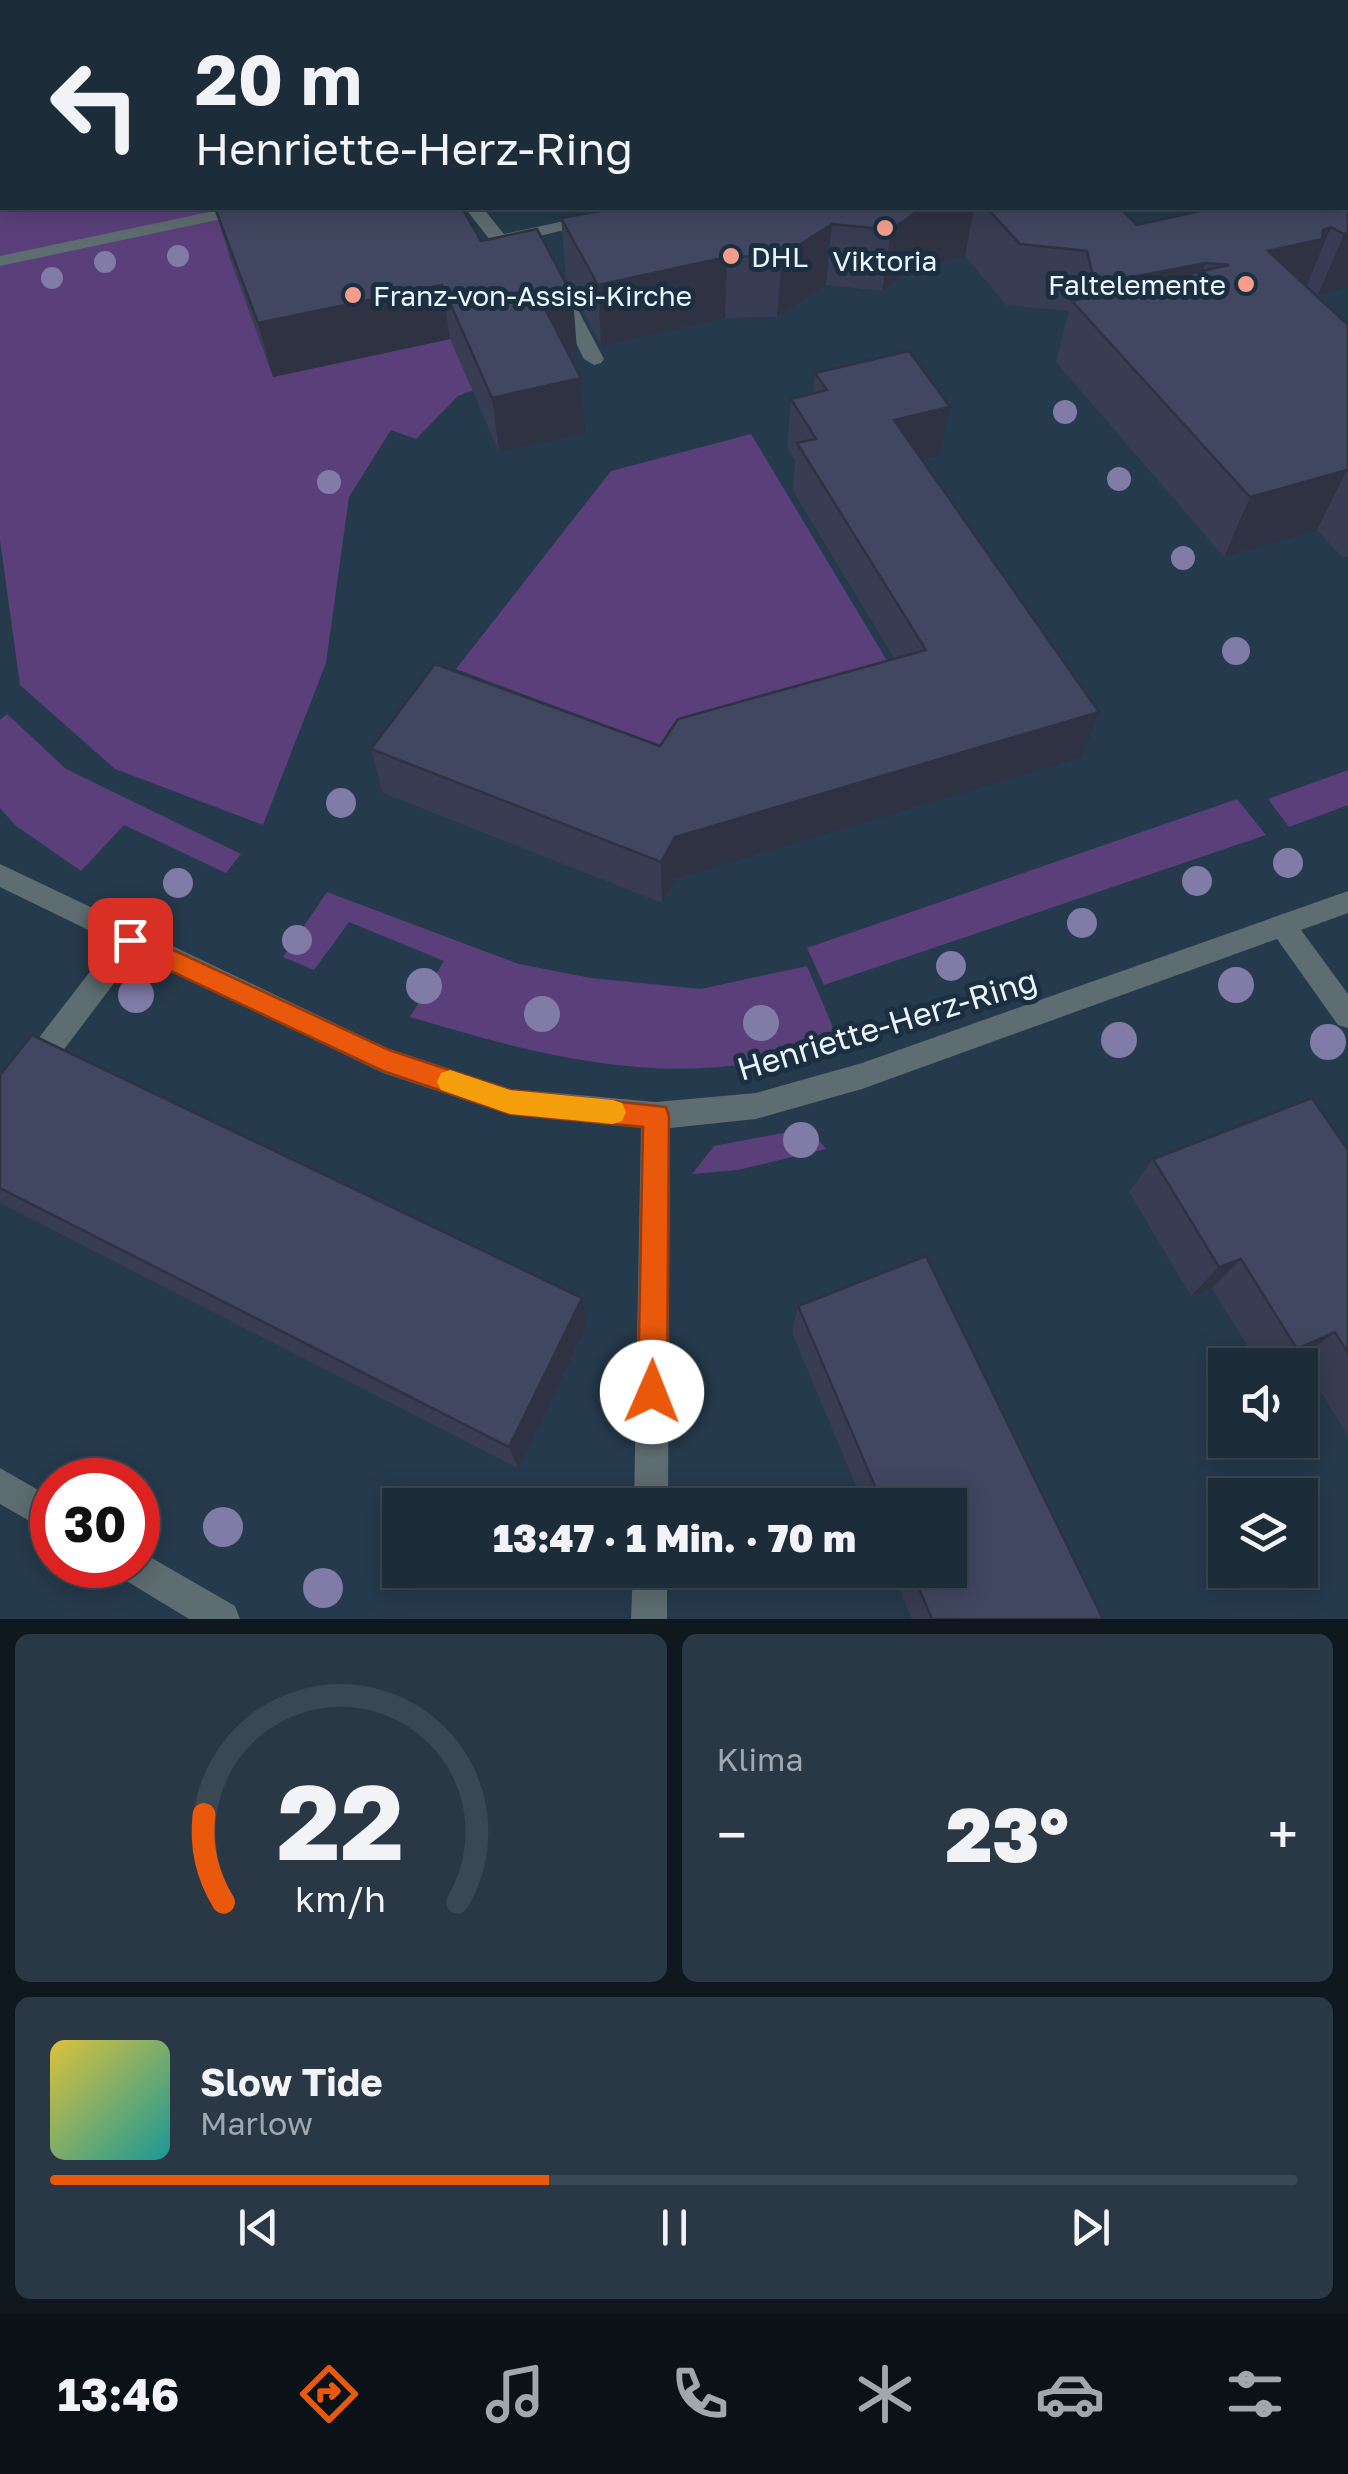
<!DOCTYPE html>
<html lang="de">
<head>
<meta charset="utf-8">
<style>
  :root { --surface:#1c2c39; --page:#293844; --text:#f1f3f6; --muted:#a0a7ae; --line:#3a4853; --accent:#ea580c }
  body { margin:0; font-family:"Golos Text",sans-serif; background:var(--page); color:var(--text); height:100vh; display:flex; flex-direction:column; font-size:38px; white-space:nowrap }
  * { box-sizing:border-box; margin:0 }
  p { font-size:32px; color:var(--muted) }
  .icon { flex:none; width:55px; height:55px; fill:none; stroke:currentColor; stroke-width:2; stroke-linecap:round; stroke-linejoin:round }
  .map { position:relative; height:1619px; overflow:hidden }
  .side { display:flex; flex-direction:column; gap:15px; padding:15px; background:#0f181f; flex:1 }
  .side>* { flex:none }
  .hud { position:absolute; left:0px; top:0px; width:1350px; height:210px; box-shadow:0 5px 25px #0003,0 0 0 2px var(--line); background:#1c2c39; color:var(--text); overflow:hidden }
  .buttons { position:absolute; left:1208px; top:1348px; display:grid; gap:20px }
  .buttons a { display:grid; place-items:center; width:110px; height:110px; border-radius:0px; background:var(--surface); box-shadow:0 5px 25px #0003,0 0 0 2px var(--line); font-size:50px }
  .speed { position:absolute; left:30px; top:1458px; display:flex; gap:20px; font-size:50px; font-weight:700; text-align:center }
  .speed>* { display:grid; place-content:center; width:130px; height:130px; border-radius:50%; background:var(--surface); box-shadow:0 5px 25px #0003,0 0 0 2px var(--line); line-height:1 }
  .speed .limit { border:15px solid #d22; background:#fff; color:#111 }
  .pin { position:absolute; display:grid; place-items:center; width:85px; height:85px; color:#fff; margin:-42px; border-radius:20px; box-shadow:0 5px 15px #0006 }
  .me { position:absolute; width:110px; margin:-55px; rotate:1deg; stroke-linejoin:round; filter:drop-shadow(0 0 8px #0008) }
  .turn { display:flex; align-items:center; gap:35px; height:210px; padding:0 30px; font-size:45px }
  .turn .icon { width:130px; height:130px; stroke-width:2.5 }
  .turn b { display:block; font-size:70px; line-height:85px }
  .big { font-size:75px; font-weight:800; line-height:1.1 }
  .side .card { flex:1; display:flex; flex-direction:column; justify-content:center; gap:15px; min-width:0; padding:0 35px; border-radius:15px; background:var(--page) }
  .side .dial { align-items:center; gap:0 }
  .dial svg { height:260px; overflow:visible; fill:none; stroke:var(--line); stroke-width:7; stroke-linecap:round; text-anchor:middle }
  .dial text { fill:var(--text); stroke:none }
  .song { display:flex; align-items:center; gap:30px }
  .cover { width:120px; height:120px; border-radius:15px; background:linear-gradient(135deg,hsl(50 70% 55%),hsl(180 70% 35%)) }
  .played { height:10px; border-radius:5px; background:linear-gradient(90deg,var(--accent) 40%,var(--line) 40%) }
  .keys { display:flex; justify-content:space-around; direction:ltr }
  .heat { display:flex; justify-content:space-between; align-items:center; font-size:55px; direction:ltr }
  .side .tiles { flex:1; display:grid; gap:15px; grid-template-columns:1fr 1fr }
  .card:last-child { grid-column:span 2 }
  .trip { position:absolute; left:382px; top:1488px; width:585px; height:100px; border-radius:0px; background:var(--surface); box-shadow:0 5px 25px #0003,0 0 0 2px var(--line); font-weight:800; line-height:100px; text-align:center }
  .menu { display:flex; height:160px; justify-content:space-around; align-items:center; background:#0b1217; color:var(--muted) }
  .menu .icon { width:70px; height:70px }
  .menu .active { color:var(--accent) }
  .menu b { font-size:45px; color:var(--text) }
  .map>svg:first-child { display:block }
  .green { fill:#5b3f7b }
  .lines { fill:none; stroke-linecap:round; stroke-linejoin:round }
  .pedestrian { fill:#5e6d71; fill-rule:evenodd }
  .minor { fill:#5e6d71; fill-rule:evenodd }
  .tree { fill:#817ba7 }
  .wall { fill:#383d53 }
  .shaded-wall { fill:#2e3243 }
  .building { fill:#414760; stroke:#2e3243; stroke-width:2.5 }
  .route { fill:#ea580c; stroke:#983908; stroke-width:2.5 }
  .slow { fill:#f59e0b }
  .poi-dot { fill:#f49d8c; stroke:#1b2f41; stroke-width:4 }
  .labels { text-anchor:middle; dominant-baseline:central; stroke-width:10; stroke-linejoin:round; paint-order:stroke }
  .far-poi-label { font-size:28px; fill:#eaf5fe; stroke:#1b2f41; text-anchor:start }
  .street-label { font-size:32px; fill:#eaf5fe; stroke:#1b2f41 }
</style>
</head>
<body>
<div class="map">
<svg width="1348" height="1619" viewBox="0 0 1348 1619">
  <rect width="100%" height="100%" fill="#253a4c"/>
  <!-- green -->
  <g class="green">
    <path d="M0 195 2 208H411L486 332 495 382 458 396 416 439 391 430 349 497 326 663 263 825 115 769 20 685 0 540Z"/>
    <path d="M751 434 901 684 673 750 456 669 611 471Z"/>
    <path d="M7 714 66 769 241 854 226 873 124 825 81 871 15 825 0 808V720Z"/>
    <path d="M1348 770V805L1289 827 1268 799Z"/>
    <path d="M1237 799 1266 835 824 985 807 948Z"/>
    <path d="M327 892 519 964 591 978 701 989 807 966 840 1044C801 1051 760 1064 719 1067 612 1076 511 1047 410 1017L444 961 349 922 314 970 283 957Z"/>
    <path d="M809 1128 826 1149 738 1170 692 1174 714 1146Z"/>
  </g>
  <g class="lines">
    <!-- pedestrian -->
    <g class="pedestrian">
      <path d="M972 0H988L989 2H973Z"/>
      <path d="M228 208H259L250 213 0 266V256Z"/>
      <path d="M465 208H483L504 234 624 208H654L511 243 523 259 514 264 508 263Z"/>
      <path d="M559 286 568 291 604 359 601 363 594 365 584 359 550 291Z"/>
    </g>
    <!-- minor -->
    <g class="minor">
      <path d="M0 864 389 1049 511 1089 656 1102 756 1093 862 1063 1348 891V913L1301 930 1348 994V1028L1338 1025 1277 939 862 1089 756 1119 670 1128 668 1505H634L641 1128 511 1115 383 1073 136 954 10 1121 0 1125V1088L113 942 0 887Z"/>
      <path d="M0 1468 52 1498V1534L0 1504Z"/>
      <path d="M138 1550 235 1606 240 1619H189L120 1577 115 1565H138Z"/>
      <path d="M633 1570H667V1619H631Z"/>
    </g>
  </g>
  <!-- trees -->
  <g class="tree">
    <circle cx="178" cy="256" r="11"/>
    <circle cx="105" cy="262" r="11"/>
    <circle cx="52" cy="278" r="11"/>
    <circle cx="1065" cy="412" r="12"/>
    <circle cx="1119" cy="479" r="12"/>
    <circle cx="329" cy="482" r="12"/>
    <circle cx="1183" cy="558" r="12"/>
    <circle cx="1236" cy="651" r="14"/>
    <circle cx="341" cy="803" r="15"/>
    <circle cx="1288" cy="863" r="15"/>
    <circle cx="1197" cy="881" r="15"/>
    <circle cx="178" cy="883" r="15"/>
    <circle cx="1082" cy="923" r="15"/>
    <circle cx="297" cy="940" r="15"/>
    <circle cx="951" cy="966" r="15"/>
    <circle cx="1236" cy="985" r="18"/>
    <circle cx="424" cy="986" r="18"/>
    <circle cx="136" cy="995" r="18"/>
    <circle cx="542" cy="1014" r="18"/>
    <circle cx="761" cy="1023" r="18"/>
    <circle cx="1119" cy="1040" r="18"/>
    <circle cx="1328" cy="1042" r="18"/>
    <circle cx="801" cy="1140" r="18"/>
    <circle cx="223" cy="1527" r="20"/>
    <circle cx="323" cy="1588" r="20"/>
  </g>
  <!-- wall -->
  <g class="wall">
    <path d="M1045 0H1251L1254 2H1048Z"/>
    <path d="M1292 0H1348V115V2H1291Z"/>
    <path d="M1348 176V287L1318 295 1309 290 1348 325V557L1343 558 1317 530 1224 557 1056 362 1069 311 1006 305 965 256 913 268 882 291 826 285 777 317 725 318 601 346 566 278 561 218 617 208H1120L1137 225 1348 208Z"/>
    <path d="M215 208 481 241 577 351 568 353 585 433 499 452 450 339 273 377 230 259Z"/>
    <path d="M815 373 940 455 922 459 1082 757 675 879 662 903 383 793 371 749 660 746 894 658 793 491 795 460 787 447 791 399 813 394Z"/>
    <path d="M0 1075 587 1325 518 1468 0 1203Z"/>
    <path d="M1348 1150V1436L1300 1358 1285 1365H1259L1212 1288 1191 1296 1129 1192 1153 1159Z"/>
    <path d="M798 1306 1103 1619H912L891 1570H950V1505H864L792 1333Z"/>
  </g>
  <!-- shaded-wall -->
  <g class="shaded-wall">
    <path d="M277 0H327L328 2H278Z"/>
    <path d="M2 49V112L0 113V50Z"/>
    <path d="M922 208H974L965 256 913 268 882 291 891 230Z"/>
    <path d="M832 224 826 285 777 317 782 256Z"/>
    <path d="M1331 227 1306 287 1268 251 1323 230Z"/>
    <path d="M1348 233V287L1318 295 1344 234Z"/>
    <path d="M727 257 725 318 601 346 598 285Z"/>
    <path d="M1206 263 1185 324 1086 317 1095 284Z"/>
    <path d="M442 285 450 339 273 377 258 323Z"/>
    <path d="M573 297 577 351 547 358 542 303Z"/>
    <path d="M581 378 585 433 499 452 492 398Z"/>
    <path d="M950 407 940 455 887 468 894 420Z"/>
    <path d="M1347 470 1317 530 1224 557 1250 497Z"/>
    <path d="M1099 712 1082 757 675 879 662 903 661 862 675 837Z"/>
    <path d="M1241 1259 1212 1288 1191 1296 1219 1267Z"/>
    <path d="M582 1298 587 1325 518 1468 509 1447Z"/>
    <path d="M1335 1332 1300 1358 1285 1365H1276L1297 1349Z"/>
  </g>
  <!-- building -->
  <g class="building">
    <path d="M0 0H279L280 2H2V49L0 50Z"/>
    <path d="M1137 0H1251L1254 2H1140Z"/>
    <path d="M1308 0H1348V29V2H1312Z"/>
    <path d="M1348 176V233L1344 234 1331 227 1323 230 1322 239 1268 251 1348 325V471L1347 470 1250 497 1072 301 1229 265 1206 263 1095 284 1087 251 1020 244 987 208H1120L1137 225 1213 208H1348Z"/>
    <path d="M215 208H462L481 241 537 229 573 297 542 303 581 378 492 398 442 285 258 323Z"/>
    <path d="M617 208H922L891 230 832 224 782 256 727 257 598 285 561 218Z"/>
    <path d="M909 351 950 407 894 420 1099 712 675 837 661 862 371 749 435 664 660 746 678 719 926 650 797 443 816 439 791 399 827 390 815 373Z"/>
    <path d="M32 1035 582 1298 509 1447 0 1188V1075Z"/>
    <path d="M1312 1098 1348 1150V1353L1335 1332 1297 1349 1241 1259 1219 1267 1153 1159Z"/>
    <path d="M926 1256 1103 1619H932L911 1570H950V1505H883L798 1306Z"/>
  </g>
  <!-- route -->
  <path class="route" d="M130 930 389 1050 510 1090 666 1107 669 1116 667 1392 663 1402 652 1406 642 1402 638 1392 643 1127 510 1114 383 1071 122 948 118 940Z"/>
  <!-- slow -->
  <path class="slow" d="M450 1070 510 1090 613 1100 622 1103 626 1112 622 1121 613 1124 510 1114 441 1090 437 1082 441 1073Z"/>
  <!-- markers -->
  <g class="poi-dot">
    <circle cx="885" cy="228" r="10"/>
    <circle cx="731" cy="256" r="10"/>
    <circle cx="1246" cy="284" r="10"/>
    <circle cx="353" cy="295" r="10"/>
  </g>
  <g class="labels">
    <!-- far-poi labels -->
    <g class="far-poi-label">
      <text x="751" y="256">DHL</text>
      <text x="885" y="260" text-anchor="middle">Viktoria</text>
      <text x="1226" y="284" text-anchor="end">Faltelemente</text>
      <text x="373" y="295">Franz-von-Assisi-Kirche</text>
    </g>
    <!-- street labels -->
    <g class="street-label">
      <text transform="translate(887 1024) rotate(-17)">Henriette-Herz-Ring</text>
    </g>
  </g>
</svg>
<div class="buttons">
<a><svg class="icon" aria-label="sound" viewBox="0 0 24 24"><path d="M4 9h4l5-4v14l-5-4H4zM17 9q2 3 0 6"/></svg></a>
<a><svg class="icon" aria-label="layers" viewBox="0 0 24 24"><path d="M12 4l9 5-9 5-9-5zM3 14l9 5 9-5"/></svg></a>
</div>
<div class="speed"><div class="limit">30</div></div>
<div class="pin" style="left:130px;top:940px;background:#d93025"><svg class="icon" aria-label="arrive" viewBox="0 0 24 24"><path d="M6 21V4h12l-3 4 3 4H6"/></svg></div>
<svg class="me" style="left:652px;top:1392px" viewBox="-20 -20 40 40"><circle r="19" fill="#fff"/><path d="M0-13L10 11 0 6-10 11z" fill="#ea580c"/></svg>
<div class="trip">13:47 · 1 Min. · 70 m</div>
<div class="hud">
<div class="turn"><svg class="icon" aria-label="left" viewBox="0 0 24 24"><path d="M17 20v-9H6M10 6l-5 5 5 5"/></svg><div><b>20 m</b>Henriette-Herz-Ring</div></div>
</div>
</div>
<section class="side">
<div class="tiles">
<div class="card dial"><svg viewBox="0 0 100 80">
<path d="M14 69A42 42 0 1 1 86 69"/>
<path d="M14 69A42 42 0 0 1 8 42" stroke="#ea580c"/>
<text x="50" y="56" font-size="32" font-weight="700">22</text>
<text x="50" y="72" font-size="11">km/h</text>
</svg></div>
<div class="card"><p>Klima</p>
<div class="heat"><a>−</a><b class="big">23°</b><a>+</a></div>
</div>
<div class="card">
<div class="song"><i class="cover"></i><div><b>Slow Tide</b><p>Marlow</p></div></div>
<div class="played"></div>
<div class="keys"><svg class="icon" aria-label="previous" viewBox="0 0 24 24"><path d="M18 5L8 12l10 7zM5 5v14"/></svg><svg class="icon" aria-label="pause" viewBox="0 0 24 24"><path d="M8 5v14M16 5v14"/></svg><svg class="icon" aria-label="next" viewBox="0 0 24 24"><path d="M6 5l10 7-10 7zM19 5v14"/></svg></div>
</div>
</div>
</section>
<nav class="menu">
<b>13:46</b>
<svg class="icon active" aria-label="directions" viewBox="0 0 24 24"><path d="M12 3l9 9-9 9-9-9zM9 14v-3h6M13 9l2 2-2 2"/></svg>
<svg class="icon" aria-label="music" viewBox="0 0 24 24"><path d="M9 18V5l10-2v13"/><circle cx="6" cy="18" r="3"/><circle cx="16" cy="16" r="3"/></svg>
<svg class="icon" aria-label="phone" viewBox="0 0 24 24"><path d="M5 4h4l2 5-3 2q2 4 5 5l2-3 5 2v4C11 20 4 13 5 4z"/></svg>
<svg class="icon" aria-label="climate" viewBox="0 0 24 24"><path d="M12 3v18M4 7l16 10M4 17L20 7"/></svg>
<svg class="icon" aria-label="car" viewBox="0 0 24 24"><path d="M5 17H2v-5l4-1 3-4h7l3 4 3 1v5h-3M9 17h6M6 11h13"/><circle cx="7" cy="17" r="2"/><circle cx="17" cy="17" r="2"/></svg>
<svg class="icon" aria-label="filters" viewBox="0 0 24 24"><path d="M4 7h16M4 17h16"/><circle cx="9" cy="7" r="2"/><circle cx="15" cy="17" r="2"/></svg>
</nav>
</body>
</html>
